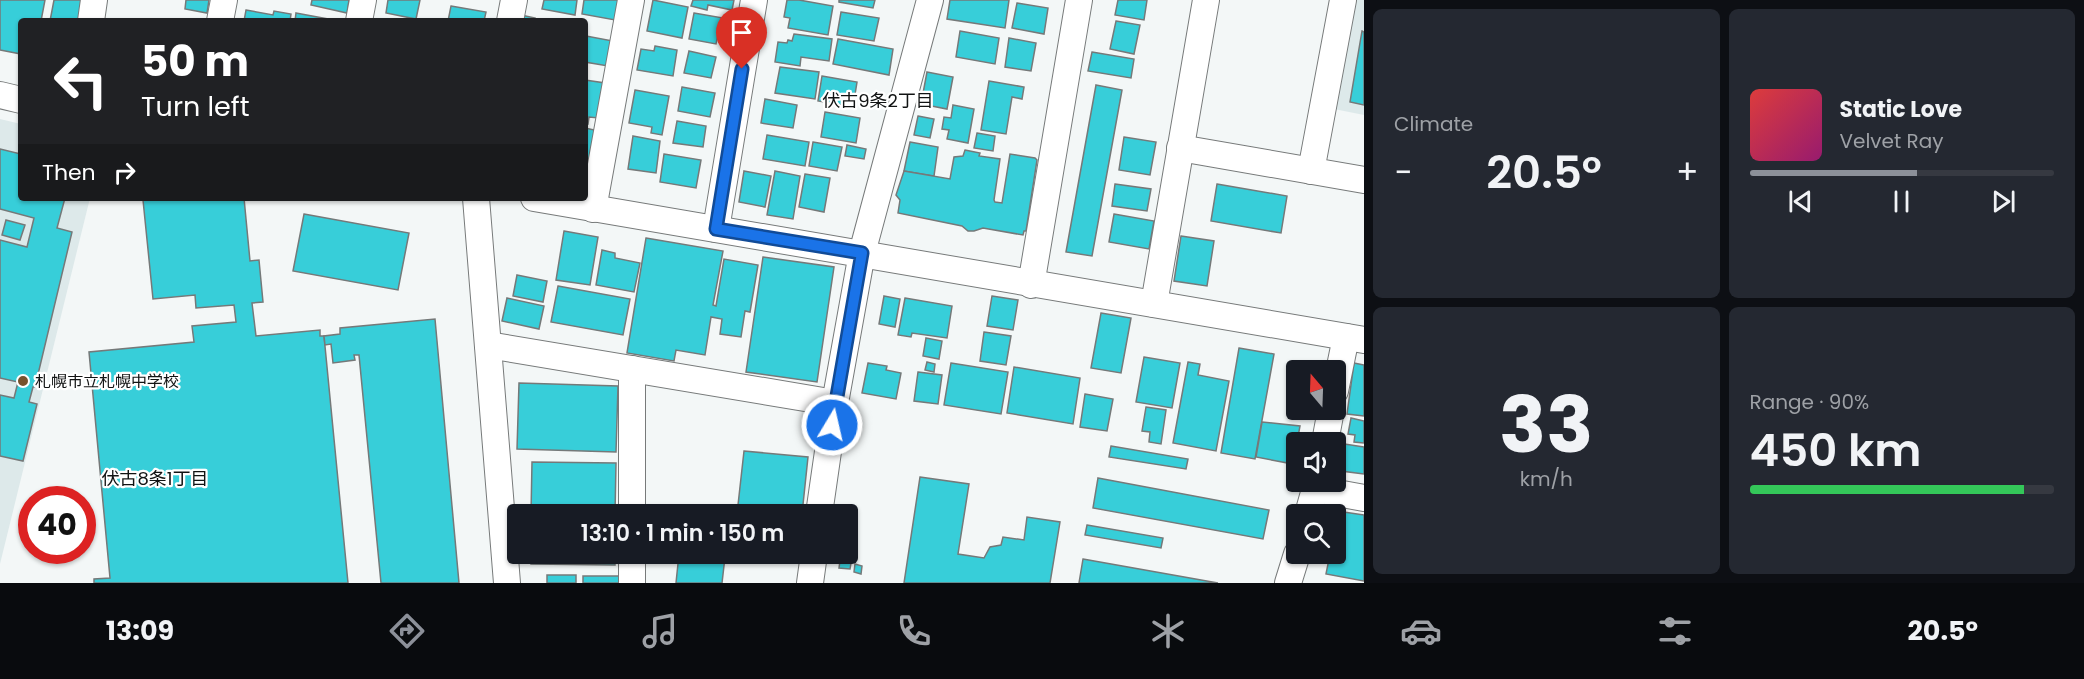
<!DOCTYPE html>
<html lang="en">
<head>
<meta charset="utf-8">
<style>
  :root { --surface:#171b24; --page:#242831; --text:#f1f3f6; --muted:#9ea1a6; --line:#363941; --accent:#8c9099 }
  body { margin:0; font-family:Poppins,"Noto Sans JP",sans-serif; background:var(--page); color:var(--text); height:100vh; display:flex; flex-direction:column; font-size:22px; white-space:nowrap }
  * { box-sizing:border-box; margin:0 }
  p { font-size:20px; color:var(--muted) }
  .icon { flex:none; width:33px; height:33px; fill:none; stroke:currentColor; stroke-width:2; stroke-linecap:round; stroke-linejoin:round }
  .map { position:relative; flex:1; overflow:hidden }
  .sheet { display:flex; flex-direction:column; gap:9px; padding:9px; background:#0d0f14; width:720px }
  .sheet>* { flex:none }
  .top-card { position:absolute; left:18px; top:18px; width:570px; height:183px; border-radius:6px; box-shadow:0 2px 4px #0004; background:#202124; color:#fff; overflow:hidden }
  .needle { width:39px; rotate:341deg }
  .buttons { position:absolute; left:1286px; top:360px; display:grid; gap:12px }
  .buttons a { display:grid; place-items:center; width:60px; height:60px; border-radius:6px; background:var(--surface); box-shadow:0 2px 4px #0004; font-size:30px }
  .speed { position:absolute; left:18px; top:486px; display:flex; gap:12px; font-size:30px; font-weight:700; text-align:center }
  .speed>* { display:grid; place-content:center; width:78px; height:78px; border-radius:50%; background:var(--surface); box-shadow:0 2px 4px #0004; line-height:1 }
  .speed .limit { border:9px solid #d22; background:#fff; color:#111 }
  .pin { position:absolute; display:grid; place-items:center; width:51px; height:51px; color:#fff; margin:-62px -26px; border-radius:50% 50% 50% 0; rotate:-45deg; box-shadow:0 0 6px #0007 }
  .pin .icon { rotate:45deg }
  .me { position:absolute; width:66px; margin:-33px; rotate:9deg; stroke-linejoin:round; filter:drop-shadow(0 0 4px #0008) }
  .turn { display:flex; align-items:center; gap:21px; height:126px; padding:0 24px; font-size:27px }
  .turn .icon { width:78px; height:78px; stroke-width:2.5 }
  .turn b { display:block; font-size:42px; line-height:51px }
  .then { display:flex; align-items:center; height:57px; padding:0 24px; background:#0003; gap:12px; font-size:22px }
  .big { font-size:45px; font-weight:600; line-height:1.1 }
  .sheet .card { flex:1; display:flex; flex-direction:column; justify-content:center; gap:9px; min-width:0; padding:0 21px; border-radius:9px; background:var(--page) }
  .sheet .dial { align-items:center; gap:0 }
  .dial b { font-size:78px; line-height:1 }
  .song { display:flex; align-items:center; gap:18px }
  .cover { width:72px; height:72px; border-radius:9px; background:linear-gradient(135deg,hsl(0 70% 55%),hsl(320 70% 35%)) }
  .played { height:6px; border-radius:3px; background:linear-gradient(90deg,var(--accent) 55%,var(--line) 55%) }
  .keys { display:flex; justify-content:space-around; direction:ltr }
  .heat { display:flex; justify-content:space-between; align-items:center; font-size:33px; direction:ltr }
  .charge { height:9px; border-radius:4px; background:linear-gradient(90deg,#34c759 90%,var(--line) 0) }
  .sheet .tiles { flex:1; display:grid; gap:9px; grid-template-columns:repeat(2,1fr) }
  .trip { position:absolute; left:507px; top:504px; width:351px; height:60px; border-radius:6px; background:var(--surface); box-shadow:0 2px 4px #0004; font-weight:600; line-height:60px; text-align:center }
  .tab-bar { display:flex; height:96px; justify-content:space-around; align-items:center; background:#090b0e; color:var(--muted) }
  .tab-bar .icon { width:42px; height:42px }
  .tab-bar .active { color:var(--accent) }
  .tab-bar b { font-size:27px; color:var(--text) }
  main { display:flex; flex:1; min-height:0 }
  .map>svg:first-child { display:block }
  .built { fill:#dde9ea }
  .building { fill:#37ced9; stroke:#757979; stroke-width:1.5 }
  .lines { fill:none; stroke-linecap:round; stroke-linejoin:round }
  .minor-casing { stroke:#777a7a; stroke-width:28 }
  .minor { stroke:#fff; stroke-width:26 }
  .route-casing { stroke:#114b97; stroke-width:15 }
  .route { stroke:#1a73e8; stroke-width:10 }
  .poi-dot { fill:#77522d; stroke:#fff; stroke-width:2 }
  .labels { text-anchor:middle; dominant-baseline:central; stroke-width:4.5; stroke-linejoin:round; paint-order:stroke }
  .poi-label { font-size:16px; fill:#111313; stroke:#fff; text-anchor:start }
  .neighbourhood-label { font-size:18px; fill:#111313; stroke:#fff }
</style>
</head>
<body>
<main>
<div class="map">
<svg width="1364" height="583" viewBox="0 0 1364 583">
  <rect width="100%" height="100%" fill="#f3f7f7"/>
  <!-- built -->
  <g class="built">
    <path d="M1353 0H1364V115L1329 108Z"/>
    <path d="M0 119 21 124V198H90L0 564Z"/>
  </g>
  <!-- building -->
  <g class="building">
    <path d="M0 0H45L41 21H21V54L0 50Z"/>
    <path d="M54 0H85L80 21H50Z"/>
    <path d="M186 0H209L207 13 185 9Z"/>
    <path d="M312 0H349L347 13 311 5Z"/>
    <path d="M388 0H420L416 19 386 13Z"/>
    <path d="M544 0H577L575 15 542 9Z"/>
    <path d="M584 0H619L615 20 582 14Z"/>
    <path d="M653 0 688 7 682 38 647 31Z"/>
    <path d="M693 0H734L732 10 708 5 707 10 691 6Z"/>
    <path d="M787 0H799L833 6 828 35 788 28 790 18 784 17Z"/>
    <path d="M839 0H875L873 8 839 2Z"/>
    <path d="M950 0H1009L1005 28 947 19Z"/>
    <path d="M1118 0H1147L1144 20 1115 15Z"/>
    <path d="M1017 3 1048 8 1044 34 1012 28Z"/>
    <path d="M451 6 486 12 484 21H448Z"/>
    <path d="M246 10 273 15 274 11 291 14 290 21H244Z"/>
    <path d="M841 12 879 18 874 41 837 35Z"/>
    <path d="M296 13 339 21H295Z"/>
    <path d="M694 13 729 19 726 36 718 35 716 44 689 39Z"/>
    <path d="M521 15 535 18 534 21H519Z"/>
    <path d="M1116 21 1140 25 1134 54 1110 49Z"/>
    <path d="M960 31 999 38 995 64 956 57Z"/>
    <path d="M1362 31 1364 32V105L1350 102Z"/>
    <path d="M794 34 832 39 829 61 801 57 800 66 775 62 778 42 787 43 788 40 792 41Z"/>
    <path d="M586 36 613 41 608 66 585 62Z"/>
    <path d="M1009 38 1036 43 1031 71 1005 67Z"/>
    <path d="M838 39 893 49 889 75 833 64Z"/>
    <path d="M655 46 677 50 673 76 637 70 641 49 654 51Z"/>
    <path d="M689 51 716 57 711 78 684 73Z"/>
    <path d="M1092 52 1134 59 1131 78 1088 71Z"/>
    <path d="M780 67 819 72 815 99 775 93Z"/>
    <path d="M927 72 953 77 947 109 921 104Z"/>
    <path d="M822 76 857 82 853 107 818 101Z"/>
    <path d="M585 80 605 83 599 118 589 117 588 124 585 123Z"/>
    <path d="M989 81 1024 87 1022 99 1012 97 1006 134 981 130Z"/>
    <path d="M1096 85 1122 90 1092 256 1066 252Z"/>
    <path d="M682 87 715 93 710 117 678 111Z"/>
    <path d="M635 90 669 96 662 135 651 133 652 127 629 123Z"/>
    <path d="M765 99 797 105 793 128 761 123Z"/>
    <path d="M953 105 974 109 968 143 947 139 949 130 942 129 944 117 951 118Z"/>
    <path d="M825 112 860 118 856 143 821 137Z"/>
    <path d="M918 116 934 119 930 138 914 135Z"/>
    <path d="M677 121 706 126 703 147 673 143Z"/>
    <path d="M585 128 599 131 594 161 585 160Z"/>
    <path d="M977 133 995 136 993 151 974 148Z"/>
    <path d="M767 135 809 142 805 166 763 159Z"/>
    <path d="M633 136 660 141 656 173 628 169Z"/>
    <path d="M1124 137 1156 142 1150 175 1119 170Z"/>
    <path d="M813 142 842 147 837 171 809 166Z"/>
    <path d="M910 142 938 147 934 176 904 171Z"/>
    <path d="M847 145 866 149 864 159 845 156Z"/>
    <path d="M0 149 21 154V198H65L57 228 72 232 35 387H33L29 402 37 404 23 461 0 456V395L14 398 18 382 0 378V240L27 247 34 218 0 209Z"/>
    <path d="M965 150 980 153 979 156 1000 159 994 200 995 202 1002 203 1010 154 1035 158 1037 160 1026 231H1024L1023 235 983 228 974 231H968L962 226 898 213 900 200 896 195 904 171 950 179 954 157 963 156Z"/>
    <path d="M664 154 701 160 696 188 660 182Z"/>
    <path d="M744 171 771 176 765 207 739 202Z"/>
    <path d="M775 171 800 176 793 219 767 215Z"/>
    <path d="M805 174 830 178 824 212 799 207Z"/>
    <path d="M1115 184 1151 189 1147 211 1112 206Z"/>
    <path d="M1217 184 1287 196 1281 233 1211 221Z"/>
    <path d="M164 198H244L250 261 259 260 263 302 252 303 256 336 320 330V336H324L348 583H94V579L110 578 89 352 194 342 192 326 236 322 234 305 196 308 195 295 153 299 143 200Z"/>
    <path d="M304 214 409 233 398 290 293 271Z"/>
    <path d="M1114 214 1154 221 1149 249 1109 242Z"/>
    <path d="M6 220 25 225 20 240 2 235Z"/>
    <path d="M564 231 598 237 590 285 556 280Z"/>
    <path d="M1181 236 1214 241 1207 286 1174 281Z"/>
    <path d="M646 238 723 251 713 305 716 306 724 259 758 265 750 312 745 311 741 337 720 334 722 319 711 317 705 355 676 350 674 361 627 353Z"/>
    <path d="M602 250 615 253V258L640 263 634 292 596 285Z"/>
    <path d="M763 257 834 267 817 382 746 372Z"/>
    <path d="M517 275 547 281 543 302 513 296Z"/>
    <path d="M558 286 630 299 623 335 551 322Z"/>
    <path d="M884 296 900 299 895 327 879 324Z"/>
    <path d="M992 296 1018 300 1013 330 987 326Z"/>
    <path d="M507 298 544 306 539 329 502 321Z"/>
    <path d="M905 298 952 306 947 338 912 333 911 337 898 335Z"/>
    <path d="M1101 313 1131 318 1121 373 1091 368Z"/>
    <path d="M435 319 459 583H381L359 355H354L355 360 333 363 331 344 325 345 324 336 340 334V328Z"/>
    <path d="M984 332 1011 336 1006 365 980 361Z"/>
    <path d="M926 338 942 341 939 359 923 356Z"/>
    <path d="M1239 348 1274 354 1255 459 1221 453Z"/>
    <path d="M1144 357 1180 363 1172 408 1136 402Z"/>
    <path d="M927 362 935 364 934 372 925 370Z"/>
    <path d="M1188 362 1200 364 1198 375 1229 381 1216 451 1173 443Z"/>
    <path d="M868 363 887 366 886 370 901 373 896 399 862 393Z"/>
    <path d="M951 363 1008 372 1001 414 944 405Z"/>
    <path d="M1354 363 1364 365V416L1347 414Z"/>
    <path d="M1014 367 1080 378 1073 424 1007 413Z"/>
    <path d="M918 372 942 375 938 404 914 401Z"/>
    <path d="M519 383 618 386 616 452 517 449Z"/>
    <path d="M1085 394 1113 399 1107 431 1080 427Z"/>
    <path d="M1146 407 1166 410 1161 444 1149 442 1150 432 1142 431Z"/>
    <path d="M1351 418 1364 421V443L1354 442 1355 435 1348 434Z"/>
    <path d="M1262 422 1300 426 1293 464 1256 457Z"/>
    <path d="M1338 443 1364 447V474L1341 471 1343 458 1336 457Z"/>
    <path d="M1111 446 1188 459 1186 469 1109 457Z"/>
    <path d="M744 451 808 457 802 514H737Z"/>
    <path d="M532 462 616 463 615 514H531Z"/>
    <path d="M920 477 969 484 958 554 984 558 990 547 1001 545 1003 537 1024 540 1027 517 1060 522 1050 583H904Z"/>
    <path d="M1098 478 1269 510 1263 539 1093 508Z"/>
    <path d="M1337 511 1364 515V581L1326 574 1330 554H1335V523Z"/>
    <path d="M1087 525 1163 538 1161 548 1085 535Z"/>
    <path d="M531 554H615V565L531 564Z"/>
    <path d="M679 554 725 557 722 583H676Z"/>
    <path d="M1083 559 1218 583H1079Z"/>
    <path d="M840 561 851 563 850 569 839 568Z"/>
    <path d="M855 564 862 566 861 574 854 572Z"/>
    <rect x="547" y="575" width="29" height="8"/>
    <rect x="583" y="576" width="36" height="7"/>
  </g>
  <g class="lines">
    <!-- minor casing -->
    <g class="minor-casing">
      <g id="minor">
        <path d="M91 21 94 0"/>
        <path d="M220 21 224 0"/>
        <path d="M359 21 363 0"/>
        <path d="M510 21 514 0"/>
        <path d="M0 95 21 100"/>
        <path d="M1180 148 1364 180"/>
        <path d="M1311 171 1343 0"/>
        <path d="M476 198 507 583"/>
        <path d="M534 198 1364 340"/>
        <path d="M593 209 631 0"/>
        <path d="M716 229 754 0"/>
        <path d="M1031 285 1079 0"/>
        <path d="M1154 304 1206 0"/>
        <path d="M488 345 835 403"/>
        <path d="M632 369V514"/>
        <path d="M1335 391 1346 337"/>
        <path d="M1325 442 1331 410"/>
        <path d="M1315 489 1364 498"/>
        <path d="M819 514 835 403 862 253 930 0"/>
        <path d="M1308 514 1317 482"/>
        <path d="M632 554V583"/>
        <path d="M810 583 814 554"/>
        <path d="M1288 583 1297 554"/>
      </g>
    </g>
    <!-- minor -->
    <use href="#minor" class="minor"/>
  </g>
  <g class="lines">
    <!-- route casing -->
    <g class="route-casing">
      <path id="route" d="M742 69 716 229 862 253 832 425"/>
    </g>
    <!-- route -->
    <use href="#route" class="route"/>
  </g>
  <!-- markers -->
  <circle class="poi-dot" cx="23" cy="381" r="6"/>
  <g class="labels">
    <!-- poi labels -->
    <g class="poi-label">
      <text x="35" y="381">札幌市立札幌中学校</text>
    </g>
    <!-- neighbourhood labels -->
    <g class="neighbourhood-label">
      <text x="878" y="100">伏古9条2丁目</text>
      <text x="155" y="478">伏古8条1丁目</text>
    </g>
  </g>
</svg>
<div class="buttons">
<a><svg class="needle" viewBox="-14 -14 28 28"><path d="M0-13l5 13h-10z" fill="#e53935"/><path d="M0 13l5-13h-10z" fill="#9ea1a6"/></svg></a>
<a><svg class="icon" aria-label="sound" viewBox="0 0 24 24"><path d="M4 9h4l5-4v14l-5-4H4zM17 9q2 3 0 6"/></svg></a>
<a><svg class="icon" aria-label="search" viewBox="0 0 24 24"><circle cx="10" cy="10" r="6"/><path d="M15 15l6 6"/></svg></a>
</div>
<div class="speed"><div class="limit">40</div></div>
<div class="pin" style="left:742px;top:69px;background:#d93025"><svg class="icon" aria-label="arrive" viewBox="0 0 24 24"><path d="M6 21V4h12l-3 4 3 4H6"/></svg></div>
<svg class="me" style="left:832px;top:425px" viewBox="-20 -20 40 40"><circle r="17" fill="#1a73e8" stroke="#fff" stroke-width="3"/><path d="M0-11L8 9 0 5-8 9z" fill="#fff"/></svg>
<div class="trip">13:10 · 1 min · 150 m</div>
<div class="top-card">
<div class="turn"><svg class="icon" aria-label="left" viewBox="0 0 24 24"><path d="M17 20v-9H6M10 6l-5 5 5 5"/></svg><div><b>50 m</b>Turn left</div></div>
<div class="then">Then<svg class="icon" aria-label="right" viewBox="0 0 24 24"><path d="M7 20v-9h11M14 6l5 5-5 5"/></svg></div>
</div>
</div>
<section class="sheet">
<div class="tiles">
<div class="card"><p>Climate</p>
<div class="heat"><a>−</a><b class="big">20.5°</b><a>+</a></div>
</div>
<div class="card">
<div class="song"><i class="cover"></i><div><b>Static Love</b><p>Velvet Ray</p></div></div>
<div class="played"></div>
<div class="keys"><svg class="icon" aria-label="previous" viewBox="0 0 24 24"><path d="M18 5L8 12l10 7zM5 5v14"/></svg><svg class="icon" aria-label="pause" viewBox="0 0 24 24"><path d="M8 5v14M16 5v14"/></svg><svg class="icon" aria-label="next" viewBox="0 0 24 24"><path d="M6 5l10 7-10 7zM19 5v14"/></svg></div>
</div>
<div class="card dial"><b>33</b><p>km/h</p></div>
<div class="card"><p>Range · 90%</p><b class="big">450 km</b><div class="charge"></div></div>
</div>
</section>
</main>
<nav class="tab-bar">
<b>13:09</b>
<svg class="icon active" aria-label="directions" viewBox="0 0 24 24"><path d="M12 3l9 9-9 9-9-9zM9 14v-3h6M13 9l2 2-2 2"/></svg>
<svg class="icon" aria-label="music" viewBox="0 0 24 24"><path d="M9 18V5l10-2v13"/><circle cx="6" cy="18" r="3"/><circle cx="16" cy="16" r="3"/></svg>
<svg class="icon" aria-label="phone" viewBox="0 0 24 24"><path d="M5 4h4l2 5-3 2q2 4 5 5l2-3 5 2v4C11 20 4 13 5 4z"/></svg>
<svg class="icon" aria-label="climate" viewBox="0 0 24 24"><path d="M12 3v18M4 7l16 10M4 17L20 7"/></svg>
<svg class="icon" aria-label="car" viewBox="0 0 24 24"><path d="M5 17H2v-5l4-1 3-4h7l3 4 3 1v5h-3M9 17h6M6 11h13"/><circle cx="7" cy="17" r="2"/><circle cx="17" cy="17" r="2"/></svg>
<svg class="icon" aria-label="filters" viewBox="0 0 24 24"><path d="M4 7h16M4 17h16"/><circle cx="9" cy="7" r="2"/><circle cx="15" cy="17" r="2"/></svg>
<b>20.5°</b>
</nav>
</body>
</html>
